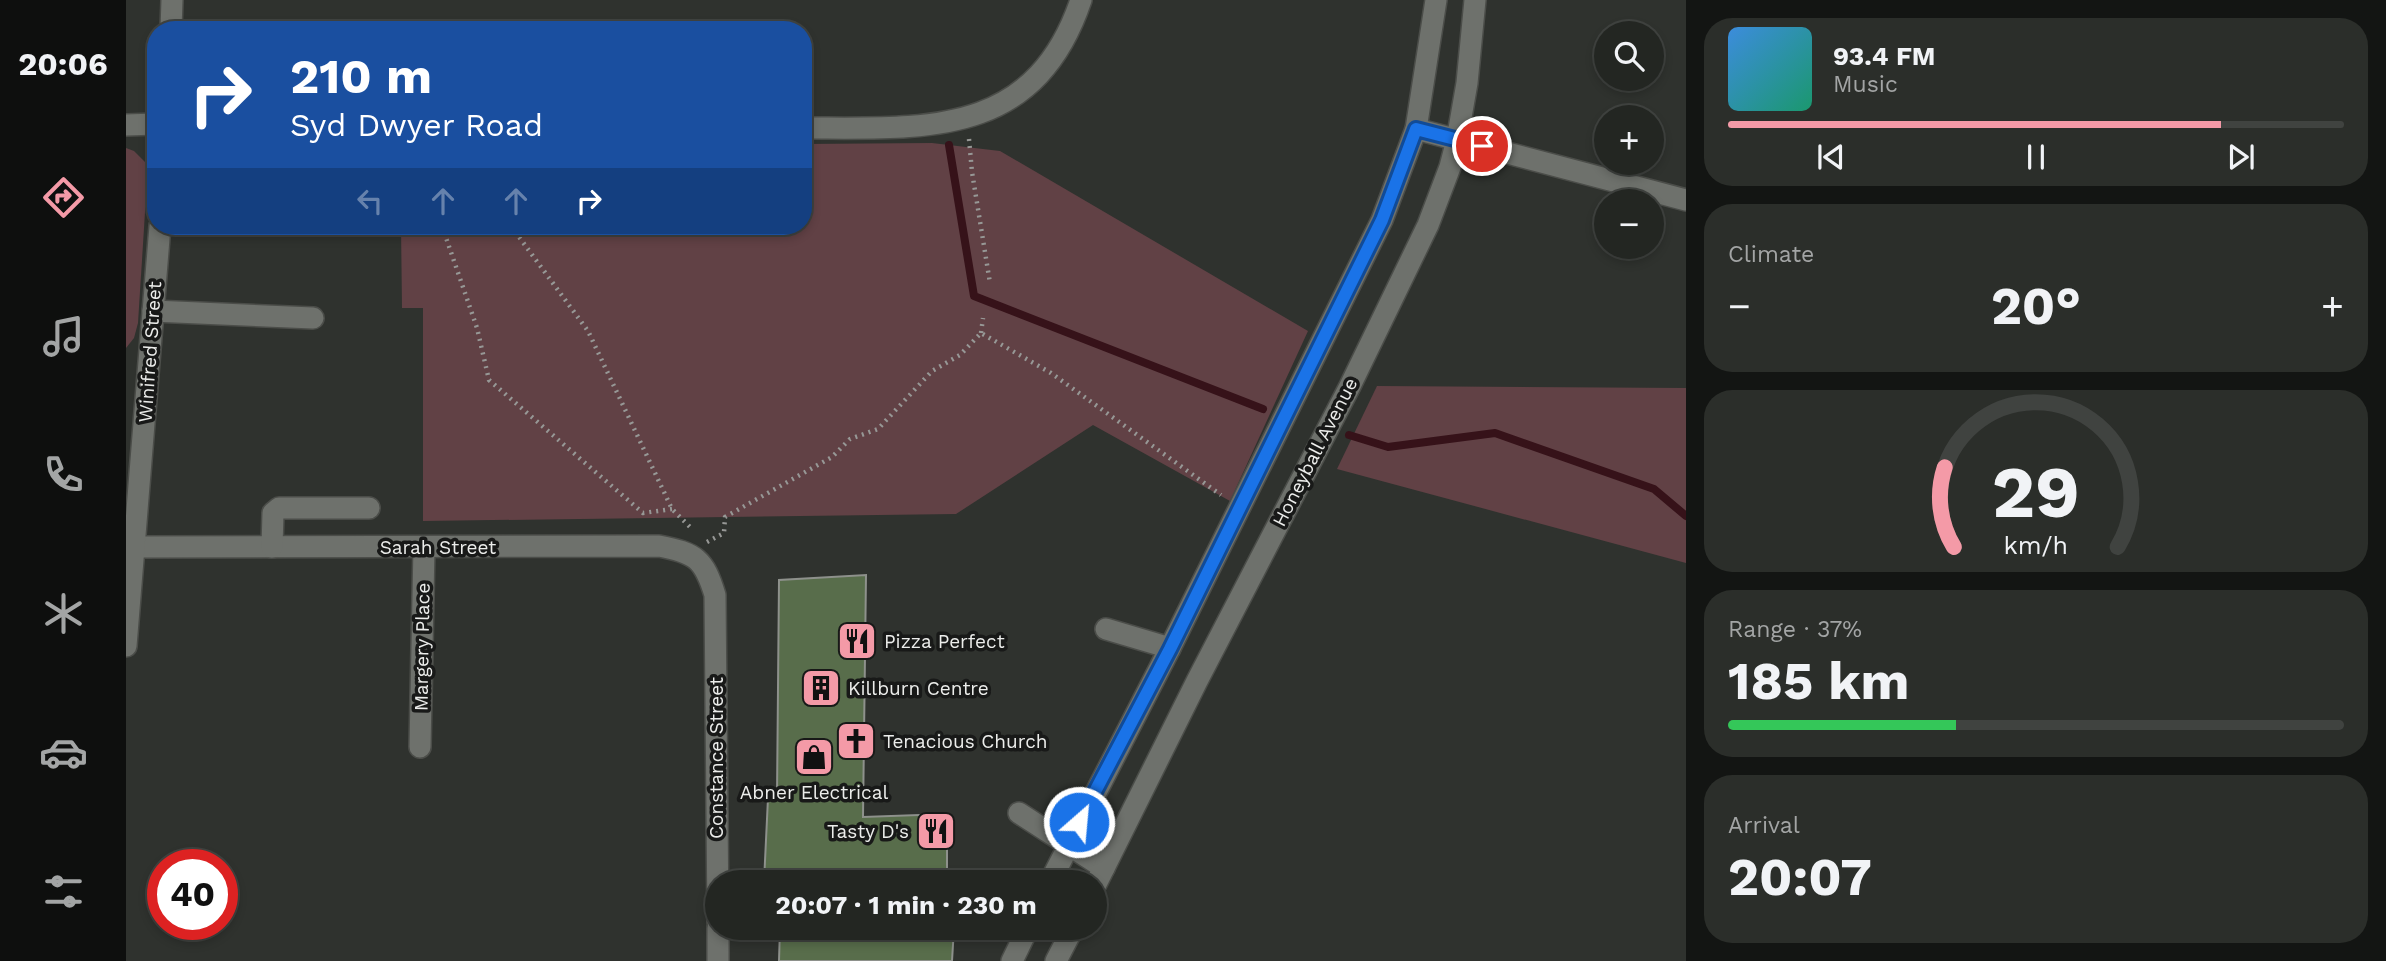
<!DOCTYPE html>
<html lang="en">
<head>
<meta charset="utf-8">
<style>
  :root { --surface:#232622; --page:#2b2e2a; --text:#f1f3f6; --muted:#a3a5a5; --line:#404340; --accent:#f49aa7 }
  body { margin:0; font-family:"Work Sans",sans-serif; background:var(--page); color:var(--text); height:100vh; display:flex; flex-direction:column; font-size:26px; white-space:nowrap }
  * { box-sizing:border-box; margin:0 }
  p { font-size:23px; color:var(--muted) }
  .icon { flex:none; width:38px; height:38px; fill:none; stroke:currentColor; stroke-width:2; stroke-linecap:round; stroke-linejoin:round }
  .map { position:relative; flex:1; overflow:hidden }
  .sheet { display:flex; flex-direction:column; gap:18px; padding:18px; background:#131513; width:700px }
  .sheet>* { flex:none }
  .top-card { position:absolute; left:21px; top:21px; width:665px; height:214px; border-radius:28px; box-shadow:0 4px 10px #0003,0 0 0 2px var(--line); background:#1a4fa0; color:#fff; overflow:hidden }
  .controls { position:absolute; left:1468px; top:21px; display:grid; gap:14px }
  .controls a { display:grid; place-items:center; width:70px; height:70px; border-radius:50%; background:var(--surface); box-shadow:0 4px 10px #0003,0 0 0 2px var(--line); font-size:35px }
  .speed { position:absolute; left:21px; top:849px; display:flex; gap:14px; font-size:35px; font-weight:700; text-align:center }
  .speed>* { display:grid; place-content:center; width:91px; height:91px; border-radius:50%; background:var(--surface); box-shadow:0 4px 10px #0003,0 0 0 2px var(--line); line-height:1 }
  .speed .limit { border:10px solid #d22; background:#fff; color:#111 }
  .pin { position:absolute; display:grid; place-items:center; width:60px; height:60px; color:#fff; margin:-30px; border:4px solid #fff; border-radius:50%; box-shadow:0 2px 7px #0007 }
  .me { position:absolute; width:77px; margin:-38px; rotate:27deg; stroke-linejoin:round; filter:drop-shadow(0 0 5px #0008) }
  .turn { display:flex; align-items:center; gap:24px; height:147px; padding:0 28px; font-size:32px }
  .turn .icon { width:91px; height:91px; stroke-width:2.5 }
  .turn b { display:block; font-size:49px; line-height:60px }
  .lanes { display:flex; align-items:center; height:66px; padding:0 28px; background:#0003; justify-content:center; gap:35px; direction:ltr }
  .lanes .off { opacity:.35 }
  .big { font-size:52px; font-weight:700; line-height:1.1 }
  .sheet .card { flex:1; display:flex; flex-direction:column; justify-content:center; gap:10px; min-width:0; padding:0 24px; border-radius:28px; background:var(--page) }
  .sheet .dial { align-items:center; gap:0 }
  .dial svg { height:182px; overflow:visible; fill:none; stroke:var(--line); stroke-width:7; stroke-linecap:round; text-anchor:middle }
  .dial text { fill:var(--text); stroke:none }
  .song { display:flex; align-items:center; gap:21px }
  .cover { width:84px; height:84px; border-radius:10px; background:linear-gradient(135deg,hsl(210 70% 55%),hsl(160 70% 35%)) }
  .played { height:7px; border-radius:4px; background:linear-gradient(90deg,var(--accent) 80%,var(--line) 80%) }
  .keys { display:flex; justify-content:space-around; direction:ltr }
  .heat { display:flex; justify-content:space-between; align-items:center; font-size:38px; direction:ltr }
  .charge { height:10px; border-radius:5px; background:linear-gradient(90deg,#34c759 37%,var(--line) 0) }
  .trip { position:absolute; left:579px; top:870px; width:402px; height:70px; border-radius:35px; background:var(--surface); box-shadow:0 4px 10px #0003,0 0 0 2px var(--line); font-weight:700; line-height:70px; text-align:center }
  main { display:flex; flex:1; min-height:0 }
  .tabs { display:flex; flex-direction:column; width:126px; justify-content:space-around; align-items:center; background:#0e0f0e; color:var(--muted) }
  .tabs .icon { width:49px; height:49px }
  .tabs .active { color:var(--accent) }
  .tabs b { font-size:32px; color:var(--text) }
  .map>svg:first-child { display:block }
  .green { fill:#614145 }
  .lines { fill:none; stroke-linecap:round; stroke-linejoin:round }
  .stream { stroke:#361219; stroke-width:8 }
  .building { fill:#586d4b; stroke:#8e918c; stroke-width:2 }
  .minor-casing { stroke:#4b4d49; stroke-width:24 }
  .path { stroke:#979896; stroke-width:4.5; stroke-dasharray:2 5; stroke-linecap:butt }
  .minor { stroke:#6e716c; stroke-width:21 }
  .route-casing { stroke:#114b97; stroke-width:18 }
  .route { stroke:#1a73e8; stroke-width:12 }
  .labels { text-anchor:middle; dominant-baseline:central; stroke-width:7; stroke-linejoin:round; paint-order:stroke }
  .street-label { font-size:19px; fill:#ecedeb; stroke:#181918 }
  .poi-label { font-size:19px; fill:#ecedeb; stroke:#181918; text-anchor:start }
</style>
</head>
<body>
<main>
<nav class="tabs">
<b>20:06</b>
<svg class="icon active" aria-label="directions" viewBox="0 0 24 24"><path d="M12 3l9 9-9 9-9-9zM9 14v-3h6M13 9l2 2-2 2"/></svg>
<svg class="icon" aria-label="music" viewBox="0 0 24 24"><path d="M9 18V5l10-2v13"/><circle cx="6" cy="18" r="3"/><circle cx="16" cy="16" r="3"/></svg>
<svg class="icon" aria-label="phone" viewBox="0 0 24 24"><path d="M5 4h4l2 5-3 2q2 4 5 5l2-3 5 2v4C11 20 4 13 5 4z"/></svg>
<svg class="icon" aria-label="climate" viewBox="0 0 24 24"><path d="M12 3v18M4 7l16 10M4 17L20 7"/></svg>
<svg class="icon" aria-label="car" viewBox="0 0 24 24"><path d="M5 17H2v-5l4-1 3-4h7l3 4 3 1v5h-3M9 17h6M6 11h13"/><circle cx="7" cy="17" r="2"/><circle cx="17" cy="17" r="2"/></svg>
<svg class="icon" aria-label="filters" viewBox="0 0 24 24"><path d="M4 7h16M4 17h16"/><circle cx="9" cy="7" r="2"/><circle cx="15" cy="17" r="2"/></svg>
</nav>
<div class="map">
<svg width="1560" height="961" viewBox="0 0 1560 961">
  <rect width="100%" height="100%" fill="#2f322e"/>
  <!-- green -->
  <g class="green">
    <path d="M806 143 874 151 1182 331 1104 501 967 425 830 514 297 521V308H276L275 226H677V144Z"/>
    <path d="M0 148 8 151 22 165 12 323 8 338 0 348Z"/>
    <path d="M1251 386 1560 388V563L1211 469Z"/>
  </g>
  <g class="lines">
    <!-- stream -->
    <g class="stream">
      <path d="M823 145 848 296 1137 409"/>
      <path d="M1223 435 1262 447 1369 433 1528 489 1560 516"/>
    </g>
  </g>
  <!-- building -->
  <g class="building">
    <path d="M740 575 737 817 821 814V882H638L642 798 651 796 653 580Z"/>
    <path d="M654 928H828L826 961H653Z"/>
  </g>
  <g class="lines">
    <!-- minor casing -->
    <g class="minor-casing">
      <g id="minor">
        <path d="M45 30 46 0"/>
        <path d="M0 125 30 124"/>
        <path d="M677 128C799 128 908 139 955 0"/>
        <path d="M1290 129 1560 200"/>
        <path d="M27 311 187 318"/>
        <path d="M9 547 533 546C570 553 578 559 589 595L592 922"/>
        <path d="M146 547 147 513 153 508H243"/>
        <path d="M980 629 1044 648"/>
        <path d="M0 646 34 226"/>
        <path d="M294 747 298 547"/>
        <path d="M893 813 978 868"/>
        <path d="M924 882 1044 648 1256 220 1290 129 1310 0"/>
        <path d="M970 884 1071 681 1224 386 1302 225 1324 167 1331 140 1341 83 1349 0"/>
        <path d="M592 928V961"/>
        <path d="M886 961 902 928"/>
        <path d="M930 961 947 928"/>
      </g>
    </g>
    <!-- path -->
    <g class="path">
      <path d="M843 139 846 172 864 283"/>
      <path d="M316 226 351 328 363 380 517 513 546 509"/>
      <path d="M385 226 462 331 546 509 567 530"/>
      <path d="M855 333 857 318"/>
      <path d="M581 542 598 533 599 517 706 457 724 439 752 429 806 371 834 355 855 333 925 373 1095 495"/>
    </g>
    <!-- minor -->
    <use href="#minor" class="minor"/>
  </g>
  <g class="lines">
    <!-- route casing -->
    <g class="route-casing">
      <path id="route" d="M953 822 1044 649 1256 220 1290 129 1356 146"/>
    </g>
    <!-- route -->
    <use href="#route" class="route"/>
  </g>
  <!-- icons -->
  <defs>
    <g id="restaurant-square" transform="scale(2.0125)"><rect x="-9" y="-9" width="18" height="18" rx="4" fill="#f49aa7" stroke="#181918"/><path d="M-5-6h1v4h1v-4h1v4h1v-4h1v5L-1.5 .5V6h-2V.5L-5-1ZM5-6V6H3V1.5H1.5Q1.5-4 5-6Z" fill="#111"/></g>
    <g id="building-square" transform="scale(2.0125)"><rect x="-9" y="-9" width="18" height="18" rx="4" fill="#f49aa7" stroke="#181918"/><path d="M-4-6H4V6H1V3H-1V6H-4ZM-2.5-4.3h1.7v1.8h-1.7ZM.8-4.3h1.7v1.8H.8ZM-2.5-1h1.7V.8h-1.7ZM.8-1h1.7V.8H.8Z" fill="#111"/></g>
    <g id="church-square" transform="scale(2.0125)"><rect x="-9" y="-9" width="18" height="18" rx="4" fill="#f49aa7" stroke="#181918"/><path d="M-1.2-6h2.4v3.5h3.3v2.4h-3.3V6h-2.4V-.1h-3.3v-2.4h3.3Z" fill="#111"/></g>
    <g id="shop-square" transform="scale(2.0125)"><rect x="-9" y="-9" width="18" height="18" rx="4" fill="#f49aa7" stroke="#181918"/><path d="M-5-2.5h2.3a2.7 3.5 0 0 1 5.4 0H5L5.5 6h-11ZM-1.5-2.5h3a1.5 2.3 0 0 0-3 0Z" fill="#111"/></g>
  </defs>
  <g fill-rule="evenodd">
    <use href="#restaurant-square" x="731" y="641"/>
    <use href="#building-square" x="695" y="688"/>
    <use href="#church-square" x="730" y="741"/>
    <use href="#shop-square" x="688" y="757"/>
    <use href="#restaurant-square" x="810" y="831"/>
  </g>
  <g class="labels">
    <!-- street labels -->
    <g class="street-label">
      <text transform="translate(24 352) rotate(-86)">Winifred Street</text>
      <text transform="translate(1189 452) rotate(-63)">Honeyball Avenue</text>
      <text x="312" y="547">Sarah Street</text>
      <text transform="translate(296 647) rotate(-89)">Margery Place</text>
      <text transform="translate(590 758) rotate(-90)">Constance Street</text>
    </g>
    <!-- poi labels -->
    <g class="poi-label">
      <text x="758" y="641">Pizza Perfect</text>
      <text x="722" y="688">Killburn Centre</text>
      <text x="757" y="741">Tenacious Church</text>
      <text x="688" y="792" text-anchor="middle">Abner Electrical</text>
      <text x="783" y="831" text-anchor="end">Tasty D's</text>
    </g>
  </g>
</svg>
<div class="controls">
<a><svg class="icon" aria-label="search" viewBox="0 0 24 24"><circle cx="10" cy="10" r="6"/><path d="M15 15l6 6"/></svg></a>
<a>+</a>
<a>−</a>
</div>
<div class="speed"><div class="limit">40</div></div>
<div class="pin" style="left:1356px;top:146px;background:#d93025"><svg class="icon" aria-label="arrive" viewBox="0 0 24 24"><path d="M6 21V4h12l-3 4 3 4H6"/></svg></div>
<svg class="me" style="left:953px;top:822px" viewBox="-20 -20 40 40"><circle r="17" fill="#1a73e8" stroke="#fff" stroke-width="3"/><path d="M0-11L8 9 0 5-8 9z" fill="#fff"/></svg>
<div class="trip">20:07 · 1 min · 230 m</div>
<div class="top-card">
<div class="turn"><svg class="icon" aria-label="right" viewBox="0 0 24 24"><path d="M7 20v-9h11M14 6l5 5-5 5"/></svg><div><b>210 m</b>Syd Dwyer Road</div></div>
<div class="lanes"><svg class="icon off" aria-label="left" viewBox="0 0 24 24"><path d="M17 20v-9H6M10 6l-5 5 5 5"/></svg><svg class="icon off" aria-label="ahead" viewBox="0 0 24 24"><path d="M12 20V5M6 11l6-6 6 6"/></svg><svg class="icon off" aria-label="ahead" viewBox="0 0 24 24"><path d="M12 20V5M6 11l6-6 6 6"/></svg><svg class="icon" aria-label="right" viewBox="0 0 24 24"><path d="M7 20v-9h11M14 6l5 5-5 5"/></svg></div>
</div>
</div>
<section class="sheet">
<div class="card">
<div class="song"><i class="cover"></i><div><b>93.4 FM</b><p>Music</p></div></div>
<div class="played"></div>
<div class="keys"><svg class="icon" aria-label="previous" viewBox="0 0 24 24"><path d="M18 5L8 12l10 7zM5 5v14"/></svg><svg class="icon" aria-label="pause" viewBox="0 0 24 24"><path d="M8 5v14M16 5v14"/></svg><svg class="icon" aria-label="next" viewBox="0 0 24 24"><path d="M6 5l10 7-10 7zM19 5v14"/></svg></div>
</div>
<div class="card"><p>Climate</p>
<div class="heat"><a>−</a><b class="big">20°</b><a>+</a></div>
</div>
<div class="card dial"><svg viewBox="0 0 100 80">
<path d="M14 69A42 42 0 1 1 86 69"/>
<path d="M14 69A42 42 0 0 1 10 34" stroke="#f49aa7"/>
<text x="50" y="56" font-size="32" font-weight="700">29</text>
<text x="50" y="72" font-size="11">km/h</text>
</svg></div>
<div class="card"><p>Range · 37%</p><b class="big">185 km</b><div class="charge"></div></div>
<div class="card"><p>Arrival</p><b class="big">20:07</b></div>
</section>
</main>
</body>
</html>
